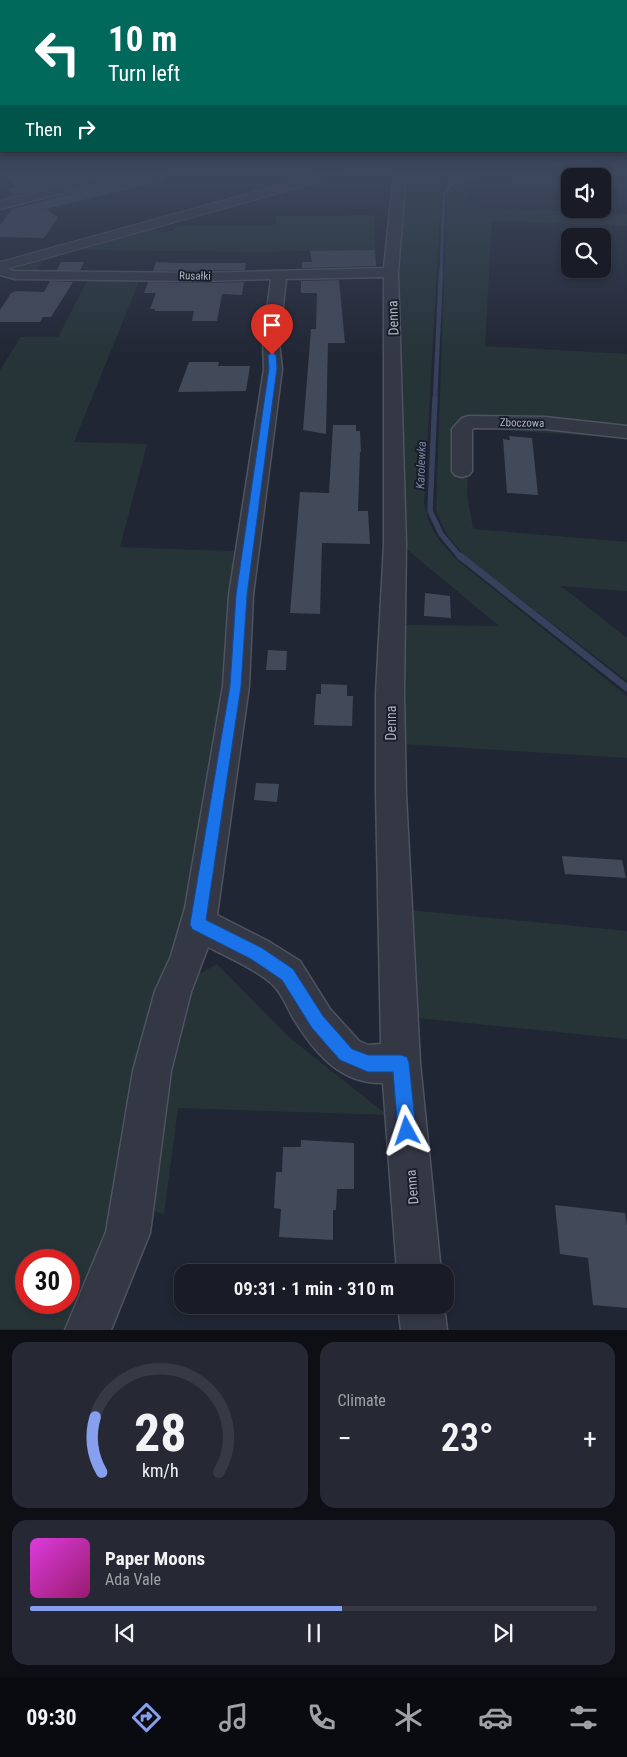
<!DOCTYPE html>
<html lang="en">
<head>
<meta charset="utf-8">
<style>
  :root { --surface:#191c27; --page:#262933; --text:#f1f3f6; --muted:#9fa1a7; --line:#373a44; --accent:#869fef }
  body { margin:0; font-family:"Roboto Condensed",sans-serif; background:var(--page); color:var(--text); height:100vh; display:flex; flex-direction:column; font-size:19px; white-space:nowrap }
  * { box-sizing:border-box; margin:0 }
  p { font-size:16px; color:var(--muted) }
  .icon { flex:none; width:28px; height:28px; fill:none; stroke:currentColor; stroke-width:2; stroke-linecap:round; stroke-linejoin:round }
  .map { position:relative; height:1330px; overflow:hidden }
  .sheet { display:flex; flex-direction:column; gap:12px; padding:12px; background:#0e0f15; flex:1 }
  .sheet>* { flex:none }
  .top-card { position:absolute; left:0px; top:0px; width:628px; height:152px; box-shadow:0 2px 8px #0003,0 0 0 1px var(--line); background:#00695c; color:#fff; overflow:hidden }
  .fabs { position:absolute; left:561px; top:168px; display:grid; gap:10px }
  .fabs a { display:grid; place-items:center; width:50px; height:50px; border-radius:10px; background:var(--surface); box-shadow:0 2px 8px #0003,0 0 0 1px var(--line); font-size:25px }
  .speed { position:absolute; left:15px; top:1249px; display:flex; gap:10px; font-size:25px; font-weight:700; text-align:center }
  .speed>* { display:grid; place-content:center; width:65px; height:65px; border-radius:50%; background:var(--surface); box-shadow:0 2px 8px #0003,0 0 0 1px var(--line); line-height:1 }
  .speed .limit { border:8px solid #d22; background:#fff; color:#111 }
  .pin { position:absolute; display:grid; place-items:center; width:42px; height:42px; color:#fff; margin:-51px -21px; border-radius:50% 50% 50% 0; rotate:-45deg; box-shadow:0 0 5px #0007 }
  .pin .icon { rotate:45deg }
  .me { position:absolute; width:55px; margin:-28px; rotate:355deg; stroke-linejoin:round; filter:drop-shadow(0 0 4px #0008) }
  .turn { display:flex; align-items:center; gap:18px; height:105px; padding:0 25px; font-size:22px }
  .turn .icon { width:65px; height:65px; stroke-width:2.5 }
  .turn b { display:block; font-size:35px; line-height:42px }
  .then { display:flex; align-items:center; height:48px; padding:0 25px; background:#0003; gap:10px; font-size:19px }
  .big { font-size:38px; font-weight:600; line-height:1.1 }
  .sheet .tile { flex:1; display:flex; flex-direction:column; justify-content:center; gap:8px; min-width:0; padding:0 18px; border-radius:15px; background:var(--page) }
  .sheet .dial { align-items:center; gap:0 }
  .dial svg { height:130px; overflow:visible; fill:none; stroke:var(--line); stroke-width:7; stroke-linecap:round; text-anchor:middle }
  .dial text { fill:var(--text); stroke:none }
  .song { display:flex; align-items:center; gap:15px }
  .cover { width:60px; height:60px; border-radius:8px; background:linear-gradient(135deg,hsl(300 70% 55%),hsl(320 70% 35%)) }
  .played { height:5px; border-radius:2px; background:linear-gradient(90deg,var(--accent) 55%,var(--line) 55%) }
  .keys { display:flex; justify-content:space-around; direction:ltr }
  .heat { display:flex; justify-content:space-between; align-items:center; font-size:28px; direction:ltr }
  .sheet .tiles { flex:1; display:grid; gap:12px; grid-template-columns:1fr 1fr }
  .tile:last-child { grid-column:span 2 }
  .trip { position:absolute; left:174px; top:1264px; width:280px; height:50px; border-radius:15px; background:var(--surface); box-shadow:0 2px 8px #0003,0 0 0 1px var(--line); font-weight:600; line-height:50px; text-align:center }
  .tabs { display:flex; height:80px; justify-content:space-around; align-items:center; background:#0a0b10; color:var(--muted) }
  .tabs .icon { width:35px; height:35px }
  .tabs .active { color:var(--accent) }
  .tabs b { font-size:22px; color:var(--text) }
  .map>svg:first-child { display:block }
  .green { fill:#263438; fill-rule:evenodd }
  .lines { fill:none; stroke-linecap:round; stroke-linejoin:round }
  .stream-far3 { stroke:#37415c; stroke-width:3 }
  .stream-far2 { stroke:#37415c; stroke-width:4.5 }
  .stream-far1 { stroke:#37415c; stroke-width:5.5 }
  .stream { stroke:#37415c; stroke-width:7 }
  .building { fill:#424959 }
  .minor-casing { stroke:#4e5360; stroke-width:3 }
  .tertiary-casing { stroke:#4e5360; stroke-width:2 }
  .minor { fill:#343845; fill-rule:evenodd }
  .tertiary { fill:#343845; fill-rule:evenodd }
  .route { fill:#1a73e8; stroke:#114b97 }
  .labels { text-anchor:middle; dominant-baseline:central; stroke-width:4; stroke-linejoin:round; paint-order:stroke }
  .far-street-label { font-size:11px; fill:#aeb3c2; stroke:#191e29 }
  .far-water-label { font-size:12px; font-style:italic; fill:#7886a9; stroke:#191e29 }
  .street-label { font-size:14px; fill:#aeb3c2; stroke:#191e29 }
</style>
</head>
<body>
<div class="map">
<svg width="627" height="1330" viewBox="0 0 627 1330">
  <rect width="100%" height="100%" fill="#212634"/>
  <!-- green -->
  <g class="green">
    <path d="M404 173H474L447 186V179H442L424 503C428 527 440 544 458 561L627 696V758L403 744V625L499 626 403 546 399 274Z"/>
    <path d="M481 173H627V190L603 189 602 176H570V187L482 182 467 187 465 196 470 207 627 214V226L492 221 485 346 627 354V438L470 428 467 494 473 529 627 542V591L561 586 627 638V681L466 557 447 535 436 511 447 195 456 183Z"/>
    <path d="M374 215 375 250 258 252 76 250 89 248 88 247 155 228 164 232 173 231 177 226 276 225V216Z"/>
    <path d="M65 253 67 254 44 261 36 272 15 271 14 269Z"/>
    <path d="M88 279H140L74 442 147 444 120 547 257 552 216 888 176 939 201 973 217 964 290 1038 387 1115 178 1108 164 1214 123 1203 75 1329H0V370L21 337H58ZM26 1260H69V1302H26Z"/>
    <path d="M409 910 627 931V1039L418 1018Z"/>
  </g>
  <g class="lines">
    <!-- stream-far3 -->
    <path class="stream-far3" d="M441 273 444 194 453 183 478 173"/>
    <!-- stream-far2 -->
    <path class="stream-far2" d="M435 399 441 272"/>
    <!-- stream-far1 -->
    <path class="stream-far1" d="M435 398 430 511 441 534 461 558"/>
    <!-- stream -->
    <path class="stream" d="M460 556 627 688"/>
  </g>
  <!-- building -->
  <g class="building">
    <path d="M13 173H110L16 195 8 189 17 187 7 180Z"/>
    <path d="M139 173H165L166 180 46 209 58 217 44 238 0 237V225L12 209 135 177Z"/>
    <path d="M375 250 376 266 302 268V262H312L310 251Z"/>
    <path d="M61 262H84L80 270H57Z"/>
    <path d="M156 262 180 263H246L245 270 153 271Z"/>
    <path d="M339 280 345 343H328L326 434 303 430 311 329H316L317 293H301V281Z"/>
    <path d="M50 281 73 282 51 317H43L40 322H0V310L11 293 17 291 44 292Z"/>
    <path d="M148 282 196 283 244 282 242 295 222 294 217 321H192L194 311H155V309H150L156 293H144Z"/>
    <path d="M189 362H219L218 366H250L246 391 178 392Z"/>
    <path d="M333 425H356V431H360L361 452H360L358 511H368L370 544 322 543 320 614 290 613 300 492 329 493Z"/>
    <path d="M509 436 532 438 538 495 507 493 503 439 510 440Z"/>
    <path d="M425 593 450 596 451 618 424 616Z"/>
    <path d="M268 650 287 651 286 670H266Z"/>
    <path d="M321 684 347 685V696H353L352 726 314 725 316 694H321Z"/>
    <path d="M256 783 279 784 277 802 254 800Z"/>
    <path d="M562 856 622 860 626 878 565 874Z"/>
    <path d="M301 1140 354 1143V1189H337L336 1210H333V1240L279 1237 281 1209 274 1208 276 1172H282L283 1147H301Z"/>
    <path d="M555 1205 625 1213 627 1225V1308L593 1305 588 1258 560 1254Z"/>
  </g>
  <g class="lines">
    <!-- minor casing -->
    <g class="minor-casing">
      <g id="minor">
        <path d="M0 173H11L4 180 0 181Z"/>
        <path d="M117 173H137L135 175 0 209V201Z"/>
        <path d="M394 173H406L398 272 406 544 404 693 406 794 420 1063 441 1272H397L383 1083C339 1084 313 1051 292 1016 287 1007 282 994 274 986 259 971 228 957 208 947L191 992 171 1071 150 1233 111 1330H65L106 1232 133 1071 155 991 171 956 185 908 223 686 229 595 264 369 263 341 271 279 196 281 15 279 0 275V267L15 271 196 273 384 268ZM384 277V544L376 693V794L381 1044 368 1045 359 1041 330 1009 300 961 268 941 217 915 249 686 253 595 282 369 279 341 286 279Z"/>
        <path d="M469 416 545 417 627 426V438L545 429 474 428 472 430V471L469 475 462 477 455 475 452 471V429L462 418Z"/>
        <path d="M398 1305H444L447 1330H401Z"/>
      </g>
    </g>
    <!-- tertiary casing -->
    <g class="tertiary-casing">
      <path id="tertiary" d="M323 173H342L340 176 0 271V262Z"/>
    </g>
    <!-- minor -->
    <use href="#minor" class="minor"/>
    <!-- tertiary -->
    <use href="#tertiary" class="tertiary"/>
  </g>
  <!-- sky -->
  <linearGradient id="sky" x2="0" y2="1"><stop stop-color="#12151d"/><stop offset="0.48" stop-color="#3d475c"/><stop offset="1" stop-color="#3d475c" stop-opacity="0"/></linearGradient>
  <rect width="627" height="359" fill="url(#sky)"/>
  <!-- route -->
  <path class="route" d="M272 352 276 355 277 368 247 595 241 686 206 920 262 948 293 969 323 1016 352 1049 368 1055H401L407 1057 409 1063 416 1131 413 1137 407 1140 401 1137 398 1131 393 1072H368L340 1060 312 1028 282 980 251 959 192 929 190 924 230 686 236 595 269 368 268 355Z"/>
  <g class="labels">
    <!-- far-street labels -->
    <g class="far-street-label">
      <text transform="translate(195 276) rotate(1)">Rusałki</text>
      <text transform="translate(522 423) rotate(1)">Zboczowa</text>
    </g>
    <!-- far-water labels -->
    <g class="far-water-label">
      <text transform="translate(421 465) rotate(-88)">Karolewka</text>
    </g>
    <!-- street labels -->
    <g class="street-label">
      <text transform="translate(393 318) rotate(-92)">Denna</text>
      <text transform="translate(391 723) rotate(-90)">Denna</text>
      <text transform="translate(412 1187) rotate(-95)">Denna</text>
    </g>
  </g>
</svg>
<div class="fabs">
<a><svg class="icon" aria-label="sound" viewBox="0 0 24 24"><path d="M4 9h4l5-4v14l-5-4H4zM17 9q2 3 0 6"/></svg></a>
<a><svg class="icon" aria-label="search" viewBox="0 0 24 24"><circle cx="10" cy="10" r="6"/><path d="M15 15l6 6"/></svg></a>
</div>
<div class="speed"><div class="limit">30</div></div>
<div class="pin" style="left:272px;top:355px;background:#d93025"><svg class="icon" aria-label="arrive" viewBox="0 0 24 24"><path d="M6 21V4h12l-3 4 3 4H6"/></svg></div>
<svg class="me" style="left:407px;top:1131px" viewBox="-20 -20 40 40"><path d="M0-17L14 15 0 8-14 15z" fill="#1a73e8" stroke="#fff" stroke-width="4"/></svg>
<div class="trip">09:31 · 1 min · 310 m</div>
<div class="top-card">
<div class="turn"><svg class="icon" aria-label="left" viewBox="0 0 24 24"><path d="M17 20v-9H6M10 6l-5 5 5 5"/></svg><div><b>10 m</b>Turn left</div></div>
<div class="then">Then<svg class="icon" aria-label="right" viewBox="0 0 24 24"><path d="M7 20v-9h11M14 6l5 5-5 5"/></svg></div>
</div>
</div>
<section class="sheet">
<div class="tiles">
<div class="tile dial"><svg viewBox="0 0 100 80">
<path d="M14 69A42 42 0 1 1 86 69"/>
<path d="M14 69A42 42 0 0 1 10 35" stroke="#869fef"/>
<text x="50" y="56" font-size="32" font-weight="700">28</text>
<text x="50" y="72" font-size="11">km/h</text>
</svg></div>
<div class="tile"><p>Climate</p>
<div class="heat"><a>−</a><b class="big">23°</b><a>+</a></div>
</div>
<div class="tile">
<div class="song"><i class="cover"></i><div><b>Paper Moons</b><p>Ada Vale</p></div></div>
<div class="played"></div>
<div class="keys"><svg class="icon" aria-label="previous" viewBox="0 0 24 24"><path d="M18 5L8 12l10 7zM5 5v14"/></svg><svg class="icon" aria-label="pause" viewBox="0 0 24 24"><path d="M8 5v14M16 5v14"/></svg><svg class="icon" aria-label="next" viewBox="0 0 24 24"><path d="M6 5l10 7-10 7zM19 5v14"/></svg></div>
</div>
</div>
</section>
<nav class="tabs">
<b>09:30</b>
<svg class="icon active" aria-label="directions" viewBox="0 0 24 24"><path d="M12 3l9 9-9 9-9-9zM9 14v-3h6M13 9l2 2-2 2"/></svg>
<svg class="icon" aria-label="music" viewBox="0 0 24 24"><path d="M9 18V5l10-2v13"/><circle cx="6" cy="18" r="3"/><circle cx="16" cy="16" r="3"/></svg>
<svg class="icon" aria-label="phone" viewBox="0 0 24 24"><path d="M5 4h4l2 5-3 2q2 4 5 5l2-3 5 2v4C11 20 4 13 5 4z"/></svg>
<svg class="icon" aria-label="climate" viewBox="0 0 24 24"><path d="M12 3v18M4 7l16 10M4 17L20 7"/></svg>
<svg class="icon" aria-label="car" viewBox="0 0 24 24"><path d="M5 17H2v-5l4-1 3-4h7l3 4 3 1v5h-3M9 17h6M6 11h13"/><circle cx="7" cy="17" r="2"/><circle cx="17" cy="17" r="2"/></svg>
<svg class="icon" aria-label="filters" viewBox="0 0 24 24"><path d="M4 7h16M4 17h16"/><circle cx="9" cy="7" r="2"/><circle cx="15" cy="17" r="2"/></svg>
</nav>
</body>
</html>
